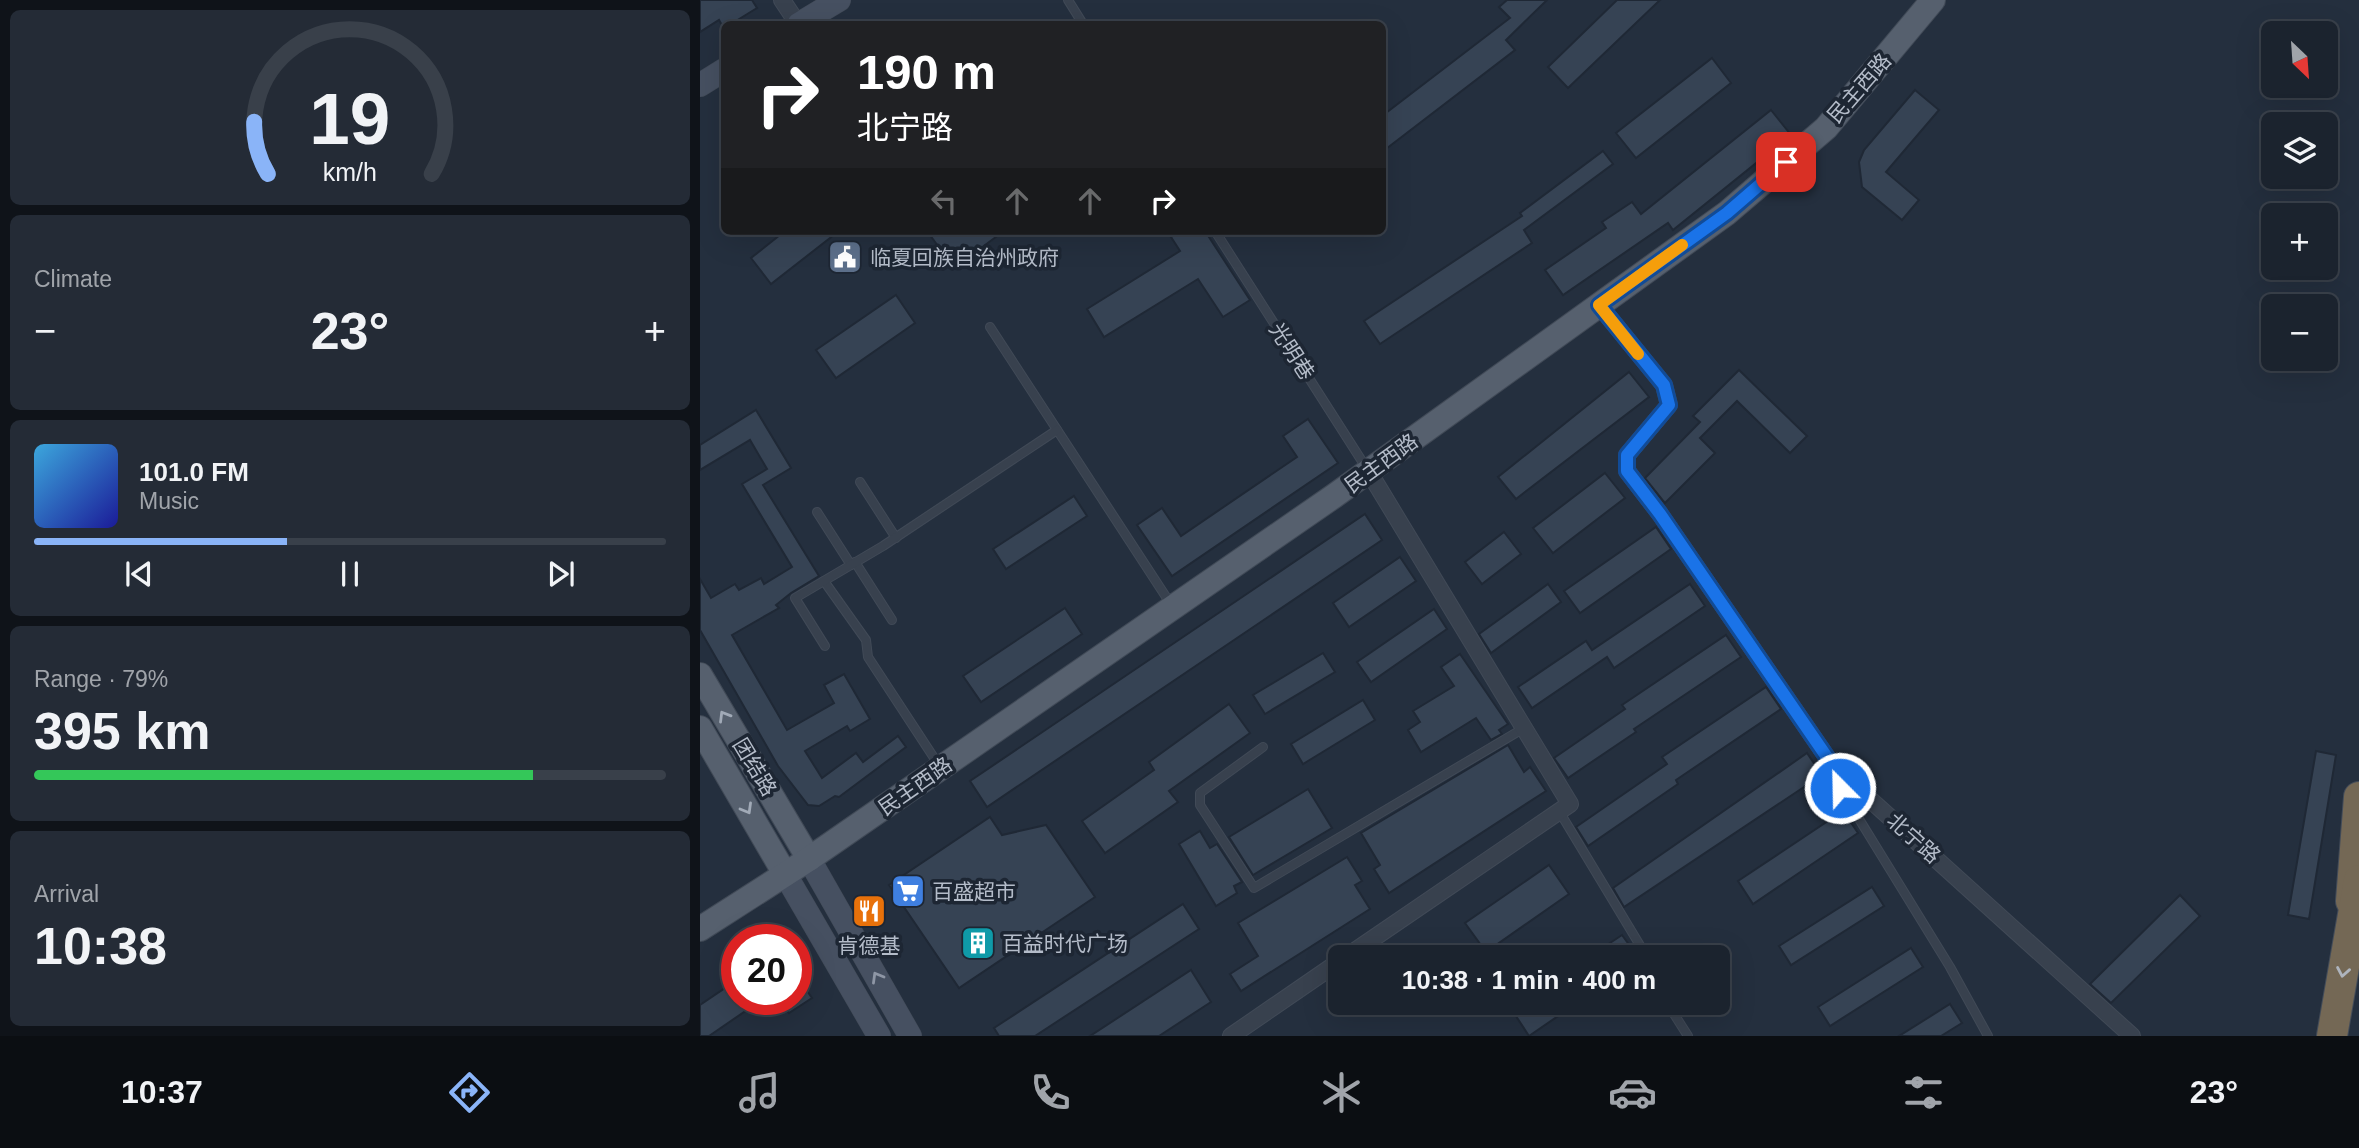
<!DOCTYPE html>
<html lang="en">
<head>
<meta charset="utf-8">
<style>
  :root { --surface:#1b232e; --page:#242b36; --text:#f1f3f6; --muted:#a0a4aa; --line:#39404a; --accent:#8ab4f8 }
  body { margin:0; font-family:Arial,"Noto Sans SC",sans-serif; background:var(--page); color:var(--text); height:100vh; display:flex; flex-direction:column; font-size:26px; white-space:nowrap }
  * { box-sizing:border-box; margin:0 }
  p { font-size:23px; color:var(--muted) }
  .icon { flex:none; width:38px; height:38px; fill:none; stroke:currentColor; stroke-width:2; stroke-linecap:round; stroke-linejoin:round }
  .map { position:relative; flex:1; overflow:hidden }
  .panel { display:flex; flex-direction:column; gap:10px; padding:10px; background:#0f1319; width:700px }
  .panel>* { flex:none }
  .banner { position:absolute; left:21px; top:21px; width:665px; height:214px; border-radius:10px; box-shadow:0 7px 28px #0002,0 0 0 2px var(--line); background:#202124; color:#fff; overflow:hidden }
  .needle { width:46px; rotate:155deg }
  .tools { position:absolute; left:1561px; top:21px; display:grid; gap:14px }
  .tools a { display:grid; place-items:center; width:77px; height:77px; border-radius:10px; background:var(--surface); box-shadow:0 7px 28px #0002,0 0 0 2px var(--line); font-size:35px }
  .speed { position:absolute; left:21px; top:924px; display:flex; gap:14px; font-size:35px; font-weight:700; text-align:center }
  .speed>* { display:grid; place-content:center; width:91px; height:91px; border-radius:50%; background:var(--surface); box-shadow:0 7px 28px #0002,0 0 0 2px var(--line); line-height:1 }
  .speed .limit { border:10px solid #d22; background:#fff; color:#111 }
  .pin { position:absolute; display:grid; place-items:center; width:60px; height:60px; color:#fff; margin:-30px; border-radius:14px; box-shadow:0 4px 10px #0006 }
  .me { position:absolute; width:77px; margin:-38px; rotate:337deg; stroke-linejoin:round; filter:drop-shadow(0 0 5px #0008) }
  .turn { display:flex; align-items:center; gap:24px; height:147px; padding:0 21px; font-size:32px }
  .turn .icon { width:91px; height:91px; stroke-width:2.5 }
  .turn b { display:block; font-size:49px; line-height:60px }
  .lanes { display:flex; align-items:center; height:66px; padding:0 21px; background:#0003; justify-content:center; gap:35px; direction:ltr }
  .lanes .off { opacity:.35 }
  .big { font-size:52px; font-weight:800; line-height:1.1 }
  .panel .widget { flex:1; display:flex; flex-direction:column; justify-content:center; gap:10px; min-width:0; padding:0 24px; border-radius:10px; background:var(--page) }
  .panel .dial { align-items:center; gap:0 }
  .dial svg { height:182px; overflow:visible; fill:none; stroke:var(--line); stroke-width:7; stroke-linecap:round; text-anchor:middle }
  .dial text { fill:var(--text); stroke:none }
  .song { display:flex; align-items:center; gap:21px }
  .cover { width:84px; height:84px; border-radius:10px; background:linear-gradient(135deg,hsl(200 70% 55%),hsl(240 70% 35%)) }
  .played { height:7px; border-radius:4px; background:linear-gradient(90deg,var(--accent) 40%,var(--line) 40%) }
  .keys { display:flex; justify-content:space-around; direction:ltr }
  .heat { display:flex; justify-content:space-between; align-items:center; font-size:38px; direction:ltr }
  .charge { height:10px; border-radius:5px; background:linear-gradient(90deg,#34c759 79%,var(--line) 0) }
  .trip { position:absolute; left:628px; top:945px; width:402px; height:70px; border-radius:10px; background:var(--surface); box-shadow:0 7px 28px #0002,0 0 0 2px var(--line); font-weight:800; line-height:70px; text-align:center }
  .tab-bar { display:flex; height:112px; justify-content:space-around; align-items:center; background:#0b0e12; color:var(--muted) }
  .tab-bar .icon { width:49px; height:49px }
  .tab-bar .current { color:var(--accent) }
  .tab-bar b { font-size:32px; color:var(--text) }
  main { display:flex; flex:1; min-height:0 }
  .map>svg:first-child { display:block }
  .building { fill:#364354; stroke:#1f2835; stroke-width:2 }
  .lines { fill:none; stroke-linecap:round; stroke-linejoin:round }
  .lane-casing { stroke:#414a57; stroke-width:10 }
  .street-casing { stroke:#414a57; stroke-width:18 }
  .secondary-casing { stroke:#414a57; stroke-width:24 }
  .primary-casing { stroke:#414a57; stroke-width:26 }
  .highway-casing { stroke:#434c59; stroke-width:32 }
  .lane { stroke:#38414e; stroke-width:8 }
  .street { stroke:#38414e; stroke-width:16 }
  .secondary { stroke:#465061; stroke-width:23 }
  .primary { stroke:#56606e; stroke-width:24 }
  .highway { stroke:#746855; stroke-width:30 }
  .oneway { stroke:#a1aab7 }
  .oneway2 { stroke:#aeb4bd }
  .oneway3 { stroke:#8e96a5 }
  .route-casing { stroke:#114b97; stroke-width:18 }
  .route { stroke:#1a73e8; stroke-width:12 }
  .slow { stroke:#f59e0b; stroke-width:12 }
  .labels { text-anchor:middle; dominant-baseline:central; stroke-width:7; stroke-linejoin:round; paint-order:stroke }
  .street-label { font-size:21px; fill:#b4bcc9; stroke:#1d2633 }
  .poi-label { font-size:21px; fill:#b4bcc9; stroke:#1d2633; text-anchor:start }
</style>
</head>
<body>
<main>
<section class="panel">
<div class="widget dial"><svg viewBox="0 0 100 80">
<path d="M14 69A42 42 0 1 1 86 69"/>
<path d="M14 69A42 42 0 0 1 8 46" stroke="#8ab4f8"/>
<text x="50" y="56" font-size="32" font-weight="700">19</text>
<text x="50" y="72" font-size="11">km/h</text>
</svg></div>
<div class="widget"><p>Climate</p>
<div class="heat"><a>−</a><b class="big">23°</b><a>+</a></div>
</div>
<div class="widget">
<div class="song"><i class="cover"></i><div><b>101.0 FM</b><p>Music</p></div></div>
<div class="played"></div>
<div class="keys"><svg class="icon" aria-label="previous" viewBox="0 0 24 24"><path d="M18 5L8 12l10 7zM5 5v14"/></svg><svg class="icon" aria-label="pause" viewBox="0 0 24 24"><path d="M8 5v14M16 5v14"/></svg><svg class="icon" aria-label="next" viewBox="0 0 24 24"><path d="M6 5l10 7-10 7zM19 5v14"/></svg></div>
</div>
<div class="widget"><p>Range · 79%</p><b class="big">395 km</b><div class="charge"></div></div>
<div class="widget"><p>Arrival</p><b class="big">10:38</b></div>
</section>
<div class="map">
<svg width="1659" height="1036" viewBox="0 0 1659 1036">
  <rect width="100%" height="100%" fill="#242f3e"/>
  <!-- building -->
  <g class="building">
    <path d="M0 0H52L57 8 31 24H24V29L19 20 0 32Z"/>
    <path d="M807 0H847L806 40 815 50 682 152V116L810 18 799 7Z"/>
    <path d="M917 0H960L868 88 848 67Z"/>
    <path d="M1012 58 1031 83 936 158 916 133Z"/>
    <path d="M1215 90 1239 110 1186 172 1219 200 1202 220 1162 187 1159 162 1164 150Z"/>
    <path d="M1071 110 1091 135 973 230 968 223 863 295 845 270 906 228 902 222 932 202 941 214Z"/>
    <path d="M903 151 913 164 824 230 832 243 680 344 664 321 822 216 820 213Z"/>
    <path d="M85 231H139L71 284 51 258Z"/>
    <path d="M227 231H304L254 268Z"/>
    <path d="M480 231H505L550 300 523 317 498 279 404 337 387 309 480 251 471 237Z"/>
    <path d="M196 295 215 323 136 378 116 350Z"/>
    <path d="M1039 370 1107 436 1090 453 1037 401 1000 438 1015 453 965 503 945 478 1000 422 993 416Z"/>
    <path d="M929 372 949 397 816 499 798 477Z"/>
    <path d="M56 410 91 468 63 485 119 576 91 593 76 605 79 608 32 635 87 730 134 703 124 685 144 674 170 719 150 731 147 726 105 751 122 778 156 753 163 762 198 736 206 747 139 797 135 796 119 806 108 805 78 766 0 630V579L11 598 35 584 39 590 61 578 64 584 92 567 42 484 67 469 50 440 0 470V445Z"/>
    <path d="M608 419 638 463 472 576 437 525 462 508 481 536 597 457 583 436Z"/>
    <path d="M905 473 925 498 853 553 833 528Z"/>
    <path d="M374 496 387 516 306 569 293 549Z"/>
    <path d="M665 514 682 540 287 807 270 781Z"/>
    <path d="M956 527 971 549 880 613 864 591Z"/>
    <path d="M804 532 821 554 782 584 765 562Z"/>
    <path d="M700 557 716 581 649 627 633 603Z"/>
    <path d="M848 584 861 602 791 653 779 634Z"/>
    <path d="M990 584 1005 606 914 668 907 657 832 708 818 687 886 641 892 650Z"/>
    <path d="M365 608 382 634 281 702 263 676Z"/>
    <path d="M734 609 747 629 671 682 657 662Z"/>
    <path d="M1026 635 1041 657 934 729 936 732 868 778 854 758 925 709 922 705Z"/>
    <path d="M623 653 635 672 565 714 553 695Z"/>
    <path d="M760 654 808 724 799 730 802 734 791 740 776 718 721 752 708 730 720 722 713 711 754 686 741 667Z"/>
    <path d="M1066 687 1081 709 976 780 978 784 888 846 876 827 967 764 962 757Z"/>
    <path d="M663 700 675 720 603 764 591 744Z"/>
    <path d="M529 704 550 733 469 791 478 802 405 853 382 821 454 770 449 762Z"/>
    <path d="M808 745 824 772 830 767 846 791 689 893 674 869 680 865 661 833Z"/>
    <path d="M1616 751 1636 755 1609 919 1588 915Z"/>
    <path d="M1107 753 1122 775 924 907 913 888Z"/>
    <path d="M608 789 632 828 553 875 529 837Z"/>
    <path d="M1143 811 1158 833 1053 904 1038 881Z"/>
    <path d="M290 817 302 835 346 825 395 897 259 988 189 885Z"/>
    <path d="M500 831 510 848 517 844 542 882 534 886 537 893 516 906 479 844Z"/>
    <path d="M647 857 662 881 655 885 670 909 541 991 530 974 558 956 538 923Z"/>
    <path d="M849 865 869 894 786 952 765 923Z"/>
    <path d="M1172 887 1184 906 1091 965 1079 946Z"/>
    <path d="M1480 895 1500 916 1411 1003 1390 984Z"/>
    <path d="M483 904 499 929 335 1036H299L294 1028Z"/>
    <path d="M922 935 938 957H889Z"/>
    <path d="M1211 948 1223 967 1130 1026 1118 1007Z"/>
    <path d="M491 970 511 1002 459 1036H390Z"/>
    <path d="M96 975 112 998 89 1013 80 999H96Z"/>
    <path d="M37 980V999H63L9 1036H0V1005Z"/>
    <path d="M823 1003H877L829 1036 812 1010Z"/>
    <path d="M1250 1004 1262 1023 1241 1036H1199Z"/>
  </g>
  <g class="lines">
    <!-- lane casing -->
    <g class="lane-casing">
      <g id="lane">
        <path d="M368 0 383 24"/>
        <path d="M515 231 667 469"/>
        <path d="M290 327 472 606"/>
        <path d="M160 482 196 538"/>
        <path d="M117 512 151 565"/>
        <path d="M155 562 192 620"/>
        <path d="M124 581 166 640 168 657 240 767"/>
        <path d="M125 646 95 598 183 546 357 430"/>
        <path d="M563 747 500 793V805L554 888 824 728"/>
        <path d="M1135 772 1140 788 1250 967 1288 1036"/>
        <path d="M859 811 947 957"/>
        <path d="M967 1003 988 1036"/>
      </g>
    </g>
    <!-- street casing -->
    <g class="street-casing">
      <g id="street">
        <path d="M82 0 98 24"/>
        <path d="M899 305 964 385 969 405 927 455V471L960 514 1133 766 1432 1036"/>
        <path d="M646 957 870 804 669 472"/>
        <path d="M531 1036 640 961"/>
      </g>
    </g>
    <!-- secondary casing -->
    <g class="secondary-casing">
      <g id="secondary">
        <path d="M99 24 139 0"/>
        <path d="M0 85 24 70"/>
        <path d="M109 859 210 1036"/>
        <path d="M85 874 179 1036"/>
      </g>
    </g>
    <!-- primary casing -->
    <g class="primary-casing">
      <g id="primary">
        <path d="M0 675 109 859"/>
        <path d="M0 728 85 874"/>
        <path d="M0 929 109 859 634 496 1027 213 1126 128 1233 0"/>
      </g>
    </g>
    <!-- highway casing -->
    <g class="highway-casing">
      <g id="highway">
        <path d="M1651 901 1659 797"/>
        <path d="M1632 1036 1659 880"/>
      </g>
    </g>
    <!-- lane -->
    <use href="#lane" class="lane"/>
    <!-- street -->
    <use href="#street" class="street"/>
    <!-- secondary -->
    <use href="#secondary" class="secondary"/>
    <!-- primary -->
    <use href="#primary" class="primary"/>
    <!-- highway -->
    <use href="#highway" class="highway"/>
  </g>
  <!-- one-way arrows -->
  <defs><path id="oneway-chevron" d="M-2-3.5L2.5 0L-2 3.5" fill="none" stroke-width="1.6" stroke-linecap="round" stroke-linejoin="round" transform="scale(1.75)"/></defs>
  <g class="oneway">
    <use href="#oneway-chevron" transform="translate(24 716) rotate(-121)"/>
    <use href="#oneway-chevron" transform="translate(47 809) rotate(60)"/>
  </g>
  <use class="oneway2" href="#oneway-chevron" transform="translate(1643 972) rotate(100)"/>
  <use class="oneway3" href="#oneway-chevron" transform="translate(177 977) rotate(-120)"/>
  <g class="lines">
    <!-- route casing -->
    <g class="route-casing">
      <path id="route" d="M1086 162 1027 213 899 305 964 385 969 405 927 455V471L960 514 1133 766 1140 788"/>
    </g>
    <!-- route -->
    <use href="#route" class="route"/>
    <!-- slow -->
    <path class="slow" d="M938 354 899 305 982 245"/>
  </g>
  <!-- icons -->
  <defs>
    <g id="civic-square" transform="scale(1.75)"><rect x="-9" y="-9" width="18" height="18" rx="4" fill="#5c6f8a" stroke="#1d2633"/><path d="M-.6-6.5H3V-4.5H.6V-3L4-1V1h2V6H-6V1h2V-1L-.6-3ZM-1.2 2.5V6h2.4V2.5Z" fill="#fff"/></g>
    <g id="supermarket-square" transform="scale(1.75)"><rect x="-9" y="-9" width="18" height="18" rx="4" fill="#3f7fe0" stroke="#1d2633"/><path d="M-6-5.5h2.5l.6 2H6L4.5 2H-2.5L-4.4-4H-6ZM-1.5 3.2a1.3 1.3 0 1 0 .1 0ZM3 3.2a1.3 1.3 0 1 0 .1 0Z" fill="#fff"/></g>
    <g id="restaurant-square" transform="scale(1.75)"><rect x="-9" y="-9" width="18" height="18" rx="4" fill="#e8710a" stroke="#1d2633"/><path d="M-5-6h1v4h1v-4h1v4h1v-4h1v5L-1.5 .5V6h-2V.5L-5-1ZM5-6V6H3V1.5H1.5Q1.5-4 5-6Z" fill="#fff"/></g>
    <g id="building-square" transform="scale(1.75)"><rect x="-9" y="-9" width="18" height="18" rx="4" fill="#0f9aa8" stroke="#1d2633"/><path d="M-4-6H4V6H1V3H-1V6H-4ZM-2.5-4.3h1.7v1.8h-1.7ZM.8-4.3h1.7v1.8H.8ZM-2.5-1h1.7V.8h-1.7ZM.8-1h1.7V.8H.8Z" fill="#fff"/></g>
  </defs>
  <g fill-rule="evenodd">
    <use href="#civic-square" x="145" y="257"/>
    <use href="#supermarket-square" x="208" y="891"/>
    <use href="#restaurant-square" x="169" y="911"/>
    <use href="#building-square" x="278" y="943"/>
  </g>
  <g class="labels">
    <!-- street labels -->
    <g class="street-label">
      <text transform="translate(1159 88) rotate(-49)">民主西路</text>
      <text transform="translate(592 351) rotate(57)">光明巷</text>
      <text transform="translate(681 463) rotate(-36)">民主西路</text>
      <text transform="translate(55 767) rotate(59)">团结路</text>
      <text transform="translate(215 786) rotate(-35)">民主西路</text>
      <text transform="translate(1214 838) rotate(42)">北宁路</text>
    </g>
    <!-- poi labels -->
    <g class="poi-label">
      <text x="170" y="257">临夏回族自治州政府</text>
      <text x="232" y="891">百盛超市</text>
      <text x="302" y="943">百益时代广场</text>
      <text x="169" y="945" text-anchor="middle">肯德基</text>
    </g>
  </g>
</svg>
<div class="tools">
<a><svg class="needle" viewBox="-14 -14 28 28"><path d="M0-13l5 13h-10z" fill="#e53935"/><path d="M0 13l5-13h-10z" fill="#a0a4aa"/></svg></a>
<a><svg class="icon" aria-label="layers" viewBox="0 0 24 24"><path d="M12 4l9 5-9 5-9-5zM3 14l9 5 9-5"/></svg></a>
<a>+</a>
<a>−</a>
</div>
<div class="speed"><div class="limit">20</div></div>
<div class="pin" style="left:1086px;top:162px;background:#d93025"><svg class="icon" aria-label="arrive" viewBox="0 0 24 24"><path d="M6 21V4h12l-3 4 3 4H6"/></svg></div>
<svg class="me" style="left:1140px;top:788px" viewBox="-20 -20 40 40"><circle r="17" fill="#1a73e8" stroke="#fff" stroke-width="3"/><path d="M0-11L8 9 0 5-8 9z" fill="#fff"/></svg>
<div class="trip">10:38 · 1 min · 400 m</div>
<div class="banner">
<div class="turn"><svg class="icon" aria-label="right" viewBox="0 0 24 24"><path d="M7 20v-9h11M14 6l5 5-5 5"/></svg><div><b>190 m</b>北宁路</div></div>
<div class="lanes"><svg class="icon off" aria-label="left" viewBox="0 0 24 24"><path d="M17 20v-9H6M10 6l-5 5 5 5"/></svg><svg class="icon off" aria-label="ahead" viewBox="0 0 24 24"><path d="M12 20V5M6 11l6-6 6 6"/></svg><svg class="icon off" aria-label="ahead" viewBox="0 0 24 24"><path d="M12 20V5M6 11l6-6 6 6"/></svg><svg class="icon" aria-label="right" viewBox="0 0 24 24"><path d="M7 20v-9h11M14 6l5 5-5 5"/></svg></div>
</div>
</div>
</main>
<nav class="tab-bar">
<b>10:37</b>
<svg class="icon current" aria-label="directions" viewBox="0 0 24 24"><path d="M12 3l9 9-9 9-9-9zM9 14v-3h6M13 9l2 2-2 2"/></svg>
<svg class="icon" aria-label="music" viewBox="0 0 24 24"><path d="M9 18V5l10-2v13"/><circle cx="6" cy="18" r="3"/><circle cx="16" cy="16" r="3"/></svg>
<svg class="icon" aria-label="phone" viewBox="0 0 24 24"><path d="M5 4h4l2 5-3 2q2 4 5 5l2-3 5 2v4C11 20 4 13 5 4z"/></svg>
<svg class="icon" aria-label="climate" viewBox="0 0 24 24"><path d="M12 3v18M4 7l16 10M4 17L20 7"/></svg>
<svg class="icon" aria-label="car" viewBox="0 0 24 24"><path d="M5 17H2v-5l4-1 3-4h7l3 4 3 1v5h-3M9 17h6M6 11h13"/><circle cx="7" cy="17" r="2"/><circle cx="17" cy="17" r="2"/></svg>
<svg class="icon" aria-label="filters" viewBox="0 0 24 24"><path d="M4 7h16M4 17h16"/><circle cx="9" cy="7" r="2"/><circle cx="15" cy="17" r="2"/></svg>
<b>23°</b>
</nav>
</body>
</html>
